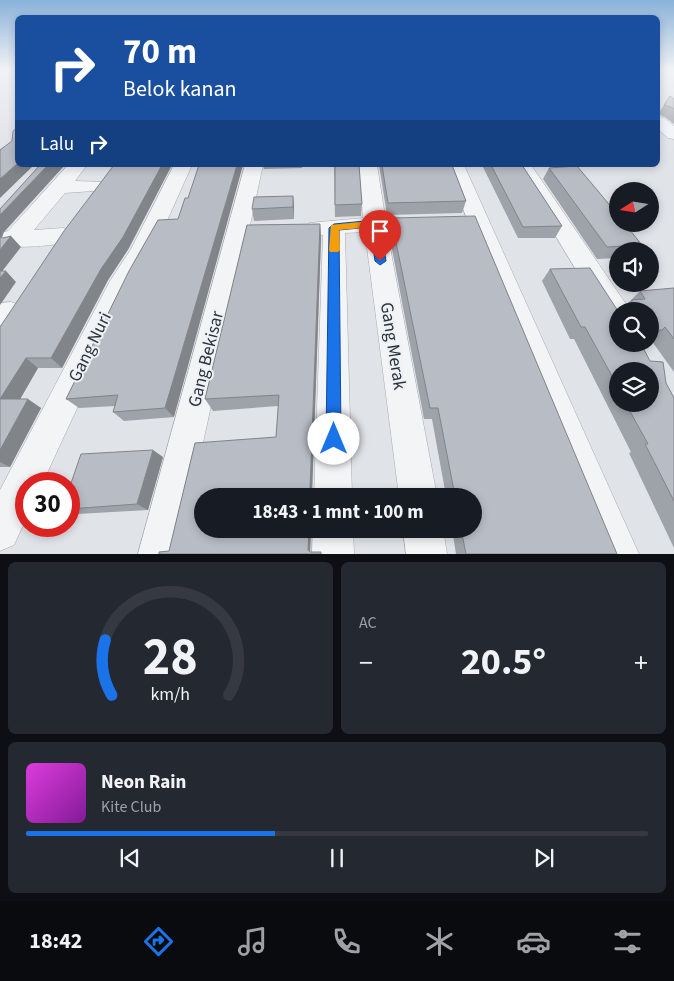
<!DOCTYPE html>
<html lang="id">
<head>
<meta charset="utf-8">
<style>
  :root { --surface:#171b24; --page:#242831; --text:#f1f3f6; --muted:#9ea1a6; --line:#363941; --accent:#1a73e8 }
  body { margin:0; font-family:"Source Sans 3",sans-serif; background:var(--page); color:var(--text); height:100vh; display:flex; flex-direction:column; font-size:19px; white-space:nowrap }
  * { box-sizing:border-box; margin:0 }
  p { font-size:16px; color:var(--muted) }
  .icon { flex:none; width:28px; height:28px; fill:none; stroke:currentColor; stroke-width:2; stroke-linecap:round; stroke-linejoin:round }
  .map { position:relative; height:554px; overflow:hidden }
  .sheet { display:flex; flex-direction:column; gap:8px; padding:8px; background:#0d0f14; flex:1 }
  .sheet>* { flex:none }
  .guide { position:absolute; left:15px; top:15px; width:645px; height:152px; border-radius:8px; box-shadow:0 2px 8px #0003; background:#1a4fa0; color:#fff; overflow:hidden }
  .needle { width:32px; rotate:258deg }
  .tools { position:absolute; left:609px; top:182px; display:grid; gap:10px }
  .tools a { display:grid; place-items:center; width:50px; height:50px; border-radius:50%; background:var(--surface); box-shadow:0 2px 8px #0003; font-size:25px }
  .speed { position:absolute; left:15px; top:472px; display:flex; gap:10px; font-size:25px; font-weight:700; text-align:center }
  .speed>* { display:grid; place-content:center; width:65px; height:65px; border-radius:50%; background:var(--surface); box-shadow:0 2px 8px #0003; line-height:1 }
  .speed .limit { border:8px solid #d22; background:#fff; color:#111 }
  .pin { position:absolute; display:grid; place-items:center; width:42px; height:42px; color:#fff; margin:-51px -21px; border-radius:50% 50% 50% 0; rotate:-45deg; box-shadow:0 0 5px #0007 }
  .pin .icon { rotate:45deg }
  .me { position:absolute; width:55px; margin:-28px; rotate:0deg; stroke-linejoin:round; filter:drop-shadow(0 0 4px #0008) }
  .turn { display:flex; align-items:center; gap:18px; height:105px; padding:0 25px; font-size:22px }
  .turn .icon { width:65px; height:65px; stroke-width:2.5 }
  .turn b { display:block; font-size:35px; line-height:42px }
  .then { display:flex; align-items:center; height:48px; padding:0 25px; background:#0003; gap:10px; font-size:19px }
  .big { font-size:38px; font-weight:700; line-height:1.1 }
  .sheet .card { flex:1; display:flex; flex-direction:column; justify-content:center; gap:8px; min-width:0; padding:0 18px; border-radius:8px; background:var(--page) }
  .sheet .dial { align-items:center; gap:0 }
  .dial svg { height:130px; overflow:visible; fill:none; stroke:var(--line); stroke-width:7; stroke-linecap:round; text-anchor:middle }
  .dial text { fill:var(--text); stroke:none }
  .song { display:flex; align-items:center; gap:15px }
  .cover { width:60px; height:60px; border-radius:8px; background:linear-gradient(135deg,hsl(300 70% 55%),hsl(290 70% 35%)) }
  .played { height:5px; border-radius:2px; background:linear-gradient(90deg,var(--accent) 40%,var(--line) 40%) }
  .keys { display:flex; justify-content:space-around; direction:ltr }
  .heat { display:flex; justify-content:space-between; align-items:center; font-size:28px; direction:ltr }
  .sheet .tiles { flex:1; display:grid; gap:8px; grid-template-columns:1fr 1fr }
  .card:last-child { grid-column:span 2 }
  .trip { position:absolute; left:194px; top:488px; width:288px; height:50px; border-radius:25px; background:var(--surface); box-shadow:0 2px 8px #0003; font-weight:700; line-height:50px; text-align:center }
  .menu { display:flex; height:80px; justify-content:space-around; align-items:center; background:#090b0e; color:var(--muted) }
  .menu .icon { width:35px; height:35px }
  .menu .selected { color:var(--accent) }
  .menu b { font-size:22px; color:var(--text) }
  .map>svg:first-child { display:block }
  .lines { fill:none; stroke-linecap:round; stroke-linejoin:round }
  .street-casing { stroke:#a6aab1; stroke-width:1 }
  .street { fill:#f2f4f6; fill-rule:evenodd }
  .wall { fill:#9ea2a9; fill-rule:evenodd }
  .shaded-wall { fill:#818489 }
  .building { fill:#b8bcc4; stroke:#818489 }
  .route { fill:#1a73e8; stroke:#114b97 }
  .slow { fill:#f59e0b }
  .labels { text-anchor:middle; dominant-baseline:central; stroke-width:4; stroke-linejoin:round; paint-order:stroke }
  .street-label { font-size:18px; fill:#2a313d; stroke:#eff2f5 }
</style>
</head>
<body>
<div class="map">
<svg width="674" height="554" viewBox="0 0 674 554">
  <rect width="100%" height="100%" fill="#e0e3e8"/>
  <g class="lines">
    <!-- street casing -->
    <g class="street-casing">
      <g id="street">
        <path d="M658 116 664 118 674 126V139L668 138 658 129Z"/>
        <path d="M68 165H87L75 181 107 182 110 186 107 190 65 193 34 230 63 228 71 231 74 236 71 241C57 246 14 249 0 245V233L8 231Z"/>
        <path d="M174 165H192L153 252 135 283 42 484H26V519L14 545 0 551V490L110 281 131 249Z"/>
        <path d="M245 165H263L179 554H138Z"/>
        <path d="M359 165H377L385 216 400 218 403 223 400 228 387 231 437 496H399L365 232 345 233 352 496H314L323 235 309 233 306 228 309 223 363 218Z"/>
        <path d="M446 165H464L639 554H598Z"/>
        <path d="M513 165H531L628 307 630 311H618V326L608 323Z"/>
        <path d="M11 302 21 305 25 313 21 321 0 325V303Z"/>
        <path d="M313 529H353L354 554H312Z"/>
        <path d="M403 529H443L447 554H406Z"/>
      </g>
    </g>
    <!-- street -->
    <use href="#street" class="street"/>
  </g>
  <!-- wall -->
  <g class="wall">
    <path d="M674 99V124L665 117 658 114 664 105Z"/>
    <path d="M263 165H302V168L264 169Z"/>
    <path d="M334 165 362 204 361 216 335 217Z"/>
    <path d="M379 165H452L466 201 462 213 387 215Z"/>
    <path d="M482 165H522L562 226 555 238H518Z"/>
    <path d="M549 168 642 245 637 251H618V258L597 259 543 179Z"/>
    <path d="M293 196 294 208V219L254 221 252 209Z"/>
    <path d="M391 218 617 554H456L452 529H472V496H446L432 419H424L389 233Z"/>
    <path d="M158 220 174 417 124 421 113 412 115 406 79 408 66 399Z"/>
    <path d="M320 224 321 238 312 489 319 491 320 496H202V529H312H311L310 552H321V554H159V552L169 551 195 443 276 437 278 406 213 411 205 399 247 225Z"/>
    <path d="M129 248 108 280 62 368H38L20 399 41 408 10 467H0V327Z"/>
    <path d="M550 269 650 361 666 383 674 398V548L629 453 631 452 574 339H570L542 281ZM618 371 650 404H618Z"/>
    <path d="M674 288V372L651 340 650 341V311H621L628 304V303L640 291Z"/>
    <path d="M163 457 148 510 77 514 69 511V489Z"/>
  </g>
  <!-- shaded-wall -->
  <g class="shaded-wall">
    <path d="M18 163V165H34L0 198V179Z"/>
    <path d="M48 165H65L4 232 1 240 11 236 21 247 0 274V215Z"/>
    <path d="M162 165H172L129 248 108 280 62 368 51 358 101 269Z"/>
    <path d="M237 165H243L174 417 165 408Z"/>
    <path d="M293 196 294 208V219L293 207Z"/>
    <path d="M320 224 321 238 312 496 310 489Z"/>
    <path d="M6 271 16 282 0 305V278Z"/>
    <path d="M26 358 38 368 15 408 0 399Z"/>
    <path d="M28 399 41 408 10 467 0 462V450Z"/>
    <path d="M153 450 163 457 148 510 137 504Z"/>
    <path d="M309 529H311L310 554 308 550Z"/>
  </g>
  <!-- building -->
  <g class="building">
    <path d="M670 96 674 99V109L671 107 664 105Z"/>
    <path d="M18 127V163L0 179V150L12 141 13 131Z"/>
    <path d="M40 165H48L0 215V209Z"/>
    <path d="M114 165H162L123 237 101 269 51 358H26L0 399H28L0 450V327L64 231Z"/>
    <path d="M199 165H237L165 408 113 412 118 395 66 399 129 271 158 220 178 219 185 198H188Z"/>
    <path d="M335 165H359L362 204 335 205Z"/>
    <path d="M382 165H452L466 201 388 203Z"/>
    <path d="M491 165H522L562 226 523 227Z"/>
    <path d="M577 166 618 215V224H625L642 245 607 247 549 168Z"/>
    <path d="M293 196V207L252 209 254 197Z"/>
    <path d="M475 216 617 554H466L461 529H472V496H455L438 408H430L391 218Z"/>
    <path d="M320 224 310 489 319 491V496H202V529H309L308 550 310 552H321V554H159V552L169 551 195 443 276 437 279 395 205 399 247 225Z"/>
    <path d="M11 236 0 250V237L3 238Z"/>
    <path d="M590 268 618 311V344H641L650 361 663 362 666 383 674 398V501L645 444H648L626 404H650V371H618V387L585 327H581L550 269Z"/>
    <path d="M0 271H6L0 278Z"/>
    <path d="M674 288V339L665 327 662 330H650V311H632V300L645 299 640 291Z"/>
    <path d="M153 450 137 504 69 509V489L81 454Z"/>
  </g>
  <!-- sky -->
  <linearGradient id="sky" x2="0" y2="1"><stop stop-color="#8ab2da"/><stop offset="0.47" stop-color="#f1f2f5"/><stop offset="1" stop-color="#f1f2f5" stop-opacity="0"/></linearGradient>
  <rect width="674" height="148" fill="url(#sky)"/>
  <!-- route -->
  <path class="route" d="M375 220 380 224 386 261 380 265 375 261 370 227 339 230 341 439 339 444 334 446 328 444 326 439 329 228 334 224Z"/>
  <!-- slow -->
  <path class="slow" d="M370 221 375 224 373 227 339 230 340 250 338 252H330L329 250 331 225Z"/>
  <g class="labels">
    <!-- street labels -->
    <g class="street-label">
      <text transform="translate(393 346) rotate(81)">Gang Merak</text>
      <text transform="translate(90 347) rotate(-64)">Gang Nuri</text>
      <text transform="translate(206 359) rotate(-76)">Gang Bekisar</text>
    </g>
  </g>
</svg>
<div class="tools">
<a><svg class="needle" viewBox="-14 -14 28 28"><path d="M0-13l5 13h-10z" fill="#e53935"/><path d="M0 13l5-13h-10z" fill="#9ea1a6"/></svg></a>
<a><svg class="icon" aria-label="sound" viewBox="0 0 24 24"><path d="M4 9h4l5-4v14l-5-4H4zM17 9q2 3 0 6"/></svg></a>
<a><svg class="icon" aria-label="search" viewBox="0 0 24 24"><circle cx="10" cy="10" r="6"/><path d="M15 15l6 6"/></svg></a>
<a><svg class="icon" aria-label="layers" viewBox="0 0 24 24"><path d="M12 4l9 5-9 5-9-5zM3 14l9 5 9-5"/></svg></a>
</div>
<div class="speed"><div class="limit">30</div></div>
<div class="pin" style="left:380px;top:261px;background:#d93025"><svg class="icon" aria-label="arrive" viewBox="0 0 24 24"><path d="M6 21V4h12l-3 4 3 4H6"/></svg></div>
<svg class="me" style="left:334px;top:439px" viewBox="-20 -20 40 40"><circle r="19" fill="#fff"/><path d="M0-13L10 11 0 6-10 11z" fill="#1a73e8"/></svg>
<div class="trip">18:43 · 1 mnt · 100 m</div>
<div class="guide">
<div class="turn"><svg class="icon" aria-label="right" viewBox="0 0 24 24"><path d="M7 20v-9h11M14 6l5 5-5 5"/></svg><div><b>70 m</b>Belok kanan</div></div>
<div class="then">Lalu<svg class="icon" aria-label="right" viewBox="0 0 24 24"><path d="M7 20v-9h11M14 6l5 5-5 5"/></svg></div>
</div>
</div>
<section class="sheet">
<div class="tiles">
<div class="card dial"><svg viewBox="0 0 100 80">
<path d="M14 69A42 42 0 1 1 86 69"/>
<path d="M14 69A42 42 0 0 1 10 35" stroke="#1a73e8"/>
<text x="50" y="56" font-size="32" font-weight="700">28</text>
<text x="50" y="72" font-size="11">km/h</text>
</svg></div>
<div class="card"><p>AC</p>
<div class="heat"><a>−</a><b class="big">20.5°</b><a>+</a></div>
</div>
<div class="card">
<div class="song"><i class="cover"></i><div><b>Neon Rain</b><p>Kite Club</p></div></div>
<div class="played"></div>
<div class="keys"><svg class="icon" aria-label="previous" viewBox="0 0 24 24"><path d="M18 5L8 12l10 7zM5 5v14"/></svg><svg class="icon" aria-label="pause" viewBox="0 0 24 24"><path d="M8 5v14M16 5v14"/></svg><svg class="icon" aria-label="next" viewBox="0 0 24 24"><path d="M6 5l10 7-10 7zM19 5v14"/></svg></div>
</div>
</div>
</section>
<nav class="menu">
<b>18:42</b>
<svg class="icon selected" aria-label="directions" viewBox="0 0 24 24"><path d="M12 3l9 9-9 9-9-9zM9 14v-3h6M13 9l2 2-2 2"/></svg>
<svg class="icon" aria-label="music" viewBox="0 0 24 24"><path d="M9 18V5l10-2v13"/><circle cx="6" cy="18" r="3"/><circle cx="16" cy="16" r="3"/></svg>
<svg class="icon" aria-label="phone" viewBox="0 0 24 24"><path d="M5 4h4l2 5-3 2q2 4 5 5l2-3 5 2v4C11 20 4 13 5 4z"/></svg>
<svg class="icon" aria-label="climate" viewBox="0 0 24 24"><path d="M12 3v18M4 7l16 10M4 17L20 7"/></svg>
<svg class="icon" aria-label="car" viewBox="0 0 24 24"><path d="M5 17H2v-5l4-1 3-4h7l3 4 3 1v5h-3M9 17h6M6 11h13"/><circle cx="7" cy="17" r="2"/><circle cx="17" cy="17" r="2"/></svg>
<svg class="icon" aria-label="filters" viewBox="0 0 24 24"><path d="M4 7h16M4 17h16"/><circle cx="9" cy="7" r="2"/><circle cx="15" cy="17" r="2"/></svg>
</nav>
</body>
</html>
